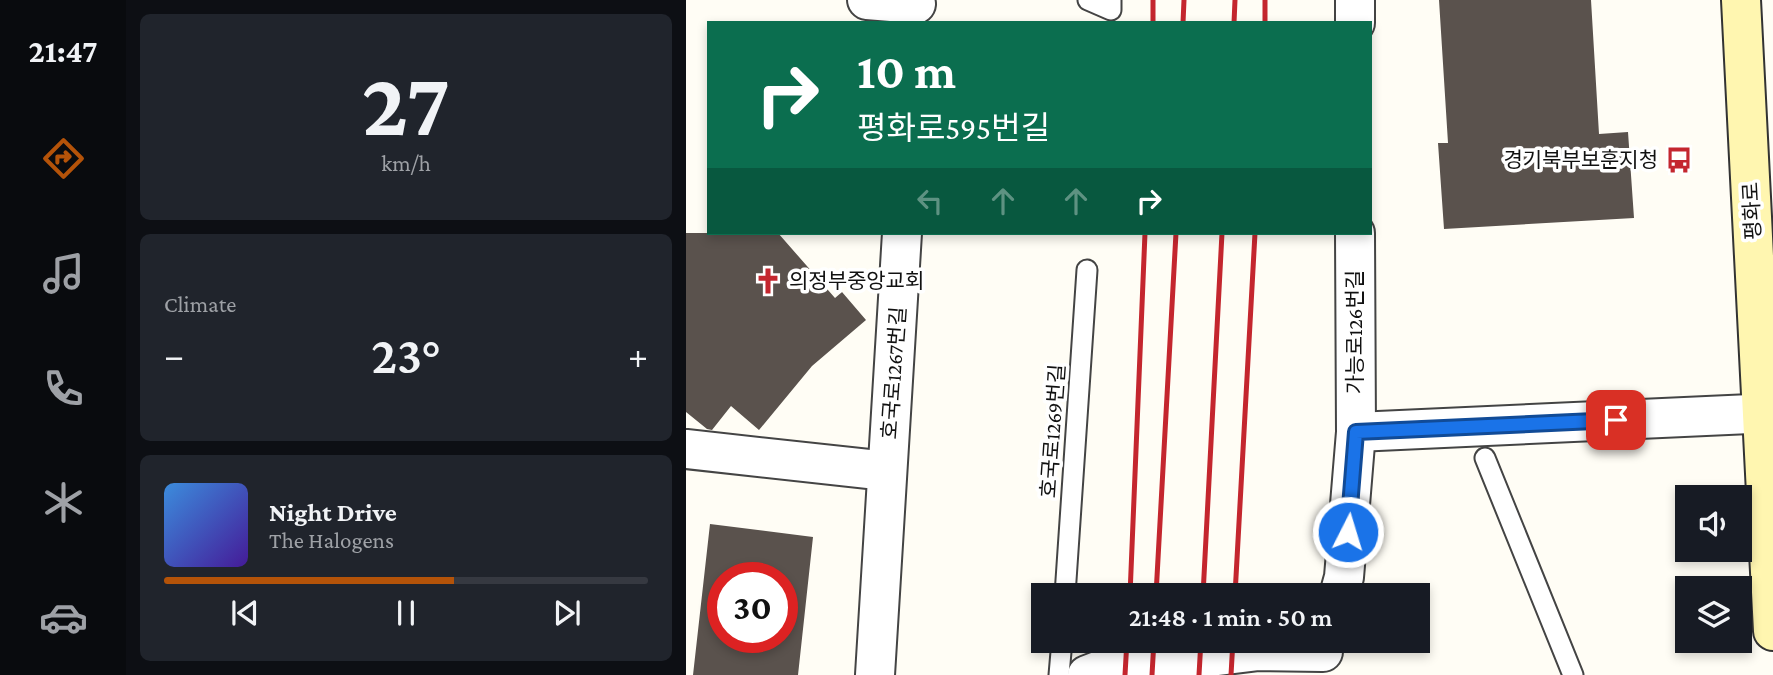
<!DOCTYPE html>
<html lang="en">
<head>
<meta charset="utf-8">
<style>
  :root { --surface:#171b24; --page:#20242c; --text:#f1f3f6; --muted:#9ea1a6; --line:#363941; --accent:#b45309 }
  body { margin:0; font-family:"Crimson Pro","Noto Sans KR",serif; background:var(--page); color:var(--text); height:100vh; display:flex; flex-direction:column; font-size:26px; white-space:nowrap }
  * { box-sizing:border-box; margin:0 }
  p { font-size:23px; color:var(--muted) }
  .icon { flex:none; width:38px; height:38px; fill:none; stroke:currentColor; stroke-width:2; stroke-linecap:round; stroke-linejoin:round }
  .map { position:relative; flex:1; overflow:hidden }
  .drawer { display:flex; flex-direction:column; gap:14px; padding:14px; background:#0d0f14; width:560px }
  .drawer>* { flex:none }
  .hud { position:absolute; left:21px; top:21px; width:665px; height:214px; border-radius:0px; box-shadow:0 4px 10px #0003; background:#0b6e4f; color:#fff; overflow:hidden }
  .tools { position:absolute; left:989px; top:485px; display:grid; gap:14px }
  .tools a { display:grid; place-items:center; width:77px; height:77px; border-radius:0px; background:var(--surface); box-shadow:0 4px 10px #0003; font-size:35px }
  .speed { position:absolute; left:21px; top:562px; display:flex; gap:14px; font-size:35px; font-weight:700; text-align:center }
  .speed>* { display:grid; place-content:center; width:91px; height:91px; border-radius:50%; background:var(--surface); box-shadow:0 4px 10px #0003; line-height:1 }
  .speed .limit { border:10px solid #d22; background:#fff; color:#111 }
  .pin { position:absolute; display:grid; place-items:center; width:60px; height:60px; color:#fff; margin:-30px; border-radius:14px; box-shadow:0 4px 10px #0006 }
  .me { position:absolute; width:77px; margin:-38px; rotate:5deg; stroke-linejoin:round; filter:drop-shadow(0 0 5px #0008) }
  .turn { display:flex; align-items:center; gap:24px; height:147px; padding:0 35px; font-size:32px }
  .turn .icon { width:91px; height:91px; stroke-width:2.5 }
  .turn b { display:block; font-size:49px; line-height:60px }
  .lanes { display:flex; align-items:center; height:66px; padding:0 35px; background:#0003; justify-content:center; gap:35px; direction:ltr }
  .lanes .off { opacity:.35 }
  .big { font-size:52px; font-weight:600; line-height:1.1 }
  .drawer .widget { flex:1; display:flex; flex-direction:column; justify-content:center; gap:10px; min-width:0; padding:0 24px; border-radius:10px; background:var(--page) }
  .drawer .dial { align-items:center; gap:0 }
  .dial b { font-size:91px; line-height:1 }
  .song { display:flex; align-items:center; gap:21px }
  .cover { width:84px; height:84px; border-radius:10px; background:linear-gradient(135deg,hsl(210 70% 55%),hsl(260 70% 35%)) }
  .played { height:7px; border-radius:4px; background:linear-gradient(90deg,var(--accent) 60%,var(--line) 60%) }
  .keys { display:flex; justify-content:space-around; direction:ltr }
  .heat { display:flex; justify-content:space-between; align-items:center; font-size:38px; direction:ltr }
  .trip { position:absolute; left:345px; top:583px; width:399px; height:70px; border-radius:0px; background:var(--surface); box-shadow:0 4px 10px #0003; font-weight:600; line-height:70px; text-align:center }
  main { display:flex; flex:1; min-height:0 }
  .tab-bar { display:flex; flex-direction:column; width:126px; justify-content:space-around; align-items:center; background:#090b0e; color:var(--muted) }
  .tab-bar .icon { width:49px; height:49px }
  .tab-bar .selected { color:var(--accent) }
  .tab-bar b { font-size:32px; color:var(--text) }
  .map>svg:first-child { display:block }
  .building { fill:#5a524d; fill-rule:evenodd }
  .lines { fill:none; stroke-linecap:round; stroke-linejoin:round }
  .service-casing { stroke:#444; stroke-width:23 }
  .minor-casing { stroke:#444; stroke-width:42 }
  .secondary-casing { stroke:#333; stroke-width:42 }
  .service { stroke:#fff; stroke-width:19 }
  .minor { stroke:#fff; stroke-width:38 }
  .secondary { stroke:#fff6b0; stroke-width:38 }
  .rail { stroke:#c4262e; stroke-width:5 }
  .route-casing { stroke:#114b97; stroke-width:18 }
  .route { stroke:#1a73e8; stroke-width:12 }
  .labels { text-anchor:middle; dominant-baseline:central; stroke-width:7; stroke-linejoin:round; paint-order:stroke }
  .poi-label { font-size:21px; fill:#111; stroke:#fff; text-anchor:end }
  .street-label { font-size:21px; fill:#111; stroke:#fff }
</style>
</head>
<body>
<main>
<nav class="tab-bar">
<b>21:47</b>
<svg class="icon selected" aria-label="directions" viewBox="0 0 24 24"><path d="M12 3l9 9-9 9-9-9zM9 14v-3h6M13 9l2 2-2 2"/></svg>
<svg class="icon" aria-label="music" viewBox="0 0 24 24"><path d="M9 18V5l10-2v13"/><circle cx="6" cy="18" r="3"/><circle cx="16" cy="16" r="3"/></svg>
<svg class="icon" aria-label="phone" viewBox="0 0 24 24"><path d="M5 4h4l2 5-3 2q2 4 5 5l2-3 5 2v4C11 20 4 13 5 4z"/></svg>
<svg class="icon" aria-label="climate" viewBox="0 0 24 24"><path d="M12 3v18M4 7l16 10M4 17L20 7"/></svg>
<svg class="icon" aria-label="car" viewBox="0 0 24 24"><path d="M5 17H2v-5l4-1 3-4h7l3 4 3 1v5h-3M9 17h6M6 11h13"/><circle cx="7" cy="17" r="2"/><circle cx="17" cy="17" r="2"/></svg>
</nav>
<section class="drawer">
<div class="widget dial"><b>27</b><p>km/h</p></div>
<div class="widget"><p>Climate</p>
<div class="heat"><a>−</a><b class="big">23°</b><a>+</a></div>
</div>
<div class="widget">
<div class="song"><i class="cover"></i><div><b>Night Drive</b><p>The Halogens</p></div></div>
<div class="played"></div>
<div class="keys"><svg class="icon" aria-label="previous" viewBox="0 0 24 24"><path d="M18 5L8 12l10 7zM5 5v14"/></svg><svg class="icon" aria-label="pause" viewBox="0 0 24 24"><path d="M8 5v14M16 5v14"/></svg><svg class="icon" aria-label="next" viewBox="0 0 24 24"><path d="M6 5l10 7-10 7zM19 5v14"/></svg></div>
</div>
</section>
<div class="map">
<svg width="1087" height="675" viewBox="0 0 1087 675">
  <rect width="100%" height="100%" fill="#fffdf5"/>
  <!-- building -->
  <g class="building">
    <path d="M753 0H905L913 134 942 132 948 218 758 229 752 143H762Z"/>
    <path d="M0 233H92L149 298 156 292 180 320 126 366 73 430 45 406 26 430 21 429 0 412Z"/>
    <path d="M24 524 127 537 112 675H7ZM37 578H96V637H37Z"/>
  </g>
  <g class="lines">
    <!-- service casing -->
    <g class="service-casing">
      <g id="service">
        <path d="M402 0 425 10V0"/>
        <path d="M799 458 887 675"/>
        <path d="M379 595 401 270"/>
        <path d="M373 675 376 640"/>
      </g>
    </g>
    <!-- minor casing -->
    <g class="minor-casing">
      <g id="minor">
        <path d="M181 0 230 4"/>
        <path d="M669 0V23"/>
        <path d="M670 432 1087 413"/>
        <path d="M0 449 201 471"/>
        <path d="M653 595 658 577 670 432 669 233"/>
        <path d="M189 675 216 233"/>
        <path d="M401 675 414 670 573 651 637 652"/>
      </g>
    </g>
    <!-- secondary casing -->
    <g class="secondary-casing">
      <path id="secondary" d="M1055 0 1087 631"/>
    </g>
    <!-- service -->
    <use href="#service" class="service"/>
    <!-- minor -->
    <use href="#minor" class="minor"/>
    <!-- secondary -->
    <use href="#secondary" class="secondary"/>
    <!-- rail -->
    <g class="rail">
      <path d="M467 23V0"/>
      <path d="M497 23 498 0"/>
      <path d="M548 23 549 0"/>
      <path d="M579 23V0"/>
      <path d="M444 595 459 233"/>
      <path d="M470 595 490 233"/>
      <path d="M517 595 536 233"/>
      <path d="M549 595 569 233"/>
      <path d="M439 675 441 640"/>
      <path d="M466 675 468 640"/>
      <path d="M513 675 515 640"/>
      <path d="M545 675 547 640"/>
    </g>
  </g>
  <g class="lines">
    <!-- route casing -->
    <g class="route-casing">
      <path id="route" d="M662 532 670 432 930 420"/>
    </g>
    <!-- route -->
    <use href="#route" class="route"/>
  </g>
  <!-- icons -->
  <defs>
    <g id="bus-bare" transform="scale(2.1)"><path d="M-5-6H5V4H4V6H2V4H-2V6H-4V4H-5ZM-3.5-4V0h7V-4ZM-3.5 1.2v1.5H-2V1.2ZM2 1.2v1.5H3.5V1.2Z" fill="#c4262e" stroke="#fff" stroke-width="2.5" paint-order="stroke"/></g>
    <g id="church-bare" transform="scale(2.1)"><path d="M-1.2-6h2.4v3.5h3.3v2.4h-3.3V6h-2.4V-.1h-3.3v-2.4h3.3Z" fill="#c4262e" stroke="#fff" stroke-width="2.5" paint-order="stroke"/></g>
  </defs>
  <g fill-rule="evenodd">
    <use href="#bus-bare" x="993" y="160"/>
    <use href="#church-bare" x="82" y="281"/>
  </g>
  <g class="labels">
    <!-- poi labels -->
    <g class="poi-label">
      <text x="972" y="160">경기북부보훈지청</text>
      <text x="103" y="281" text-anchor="start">의정부중앙교회</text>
    </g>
    <!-- street labels -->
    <g class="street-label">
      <text transform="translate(1066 211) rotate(-93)">평화로</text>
      <text transform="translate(669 332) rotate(-90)">가능로126번길</text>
      <text transform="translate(208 373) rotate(-86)">호국로1267번길</text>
      <text transform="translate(367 431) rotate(-86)">호국로1269번길</text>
    </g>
  </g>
</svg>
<div class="tools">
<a><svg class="icon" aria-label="sound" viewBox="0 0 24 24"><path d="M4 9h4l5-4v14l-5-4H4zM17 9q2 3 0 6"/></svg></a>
<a><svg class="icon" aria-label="layers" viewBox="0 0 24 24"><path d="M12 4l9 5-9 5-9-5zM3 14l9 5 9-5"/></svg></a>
</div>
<div class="speed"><div class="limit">30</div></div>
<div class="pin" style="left:930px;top:420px;background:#d93025"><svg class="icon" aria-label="arrive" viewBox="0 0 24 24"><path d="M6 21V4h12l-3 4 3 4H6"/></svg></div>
<svg class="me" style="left:662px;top:532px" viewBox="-20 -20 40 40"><circle r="17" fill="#1a73e8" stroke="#fff" stroke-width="3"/><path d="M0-11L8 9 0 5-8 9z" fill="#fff"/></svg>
<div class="trip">21:48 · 1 min · 50 m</div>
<div class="hud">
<div class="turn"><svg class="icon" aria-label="right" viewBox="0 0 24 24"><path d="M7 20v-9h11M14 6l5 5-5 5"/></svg><div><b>10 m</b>평화로595번길</div></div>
<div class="lanes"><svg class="icon off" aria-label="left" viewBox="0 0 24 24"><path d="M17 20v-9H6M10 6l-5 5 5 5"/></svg><svg class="icon off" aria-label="ahead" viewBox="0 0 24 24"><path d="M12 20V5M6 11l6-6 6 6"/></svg><svg class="icon off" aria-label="ahead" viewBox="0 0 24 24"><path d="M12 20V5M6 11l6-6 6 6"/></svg><svg class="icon" aria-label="right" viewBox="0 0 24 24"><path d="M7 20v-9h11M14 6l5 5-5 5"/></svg></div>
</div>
</div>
</main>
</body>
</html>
